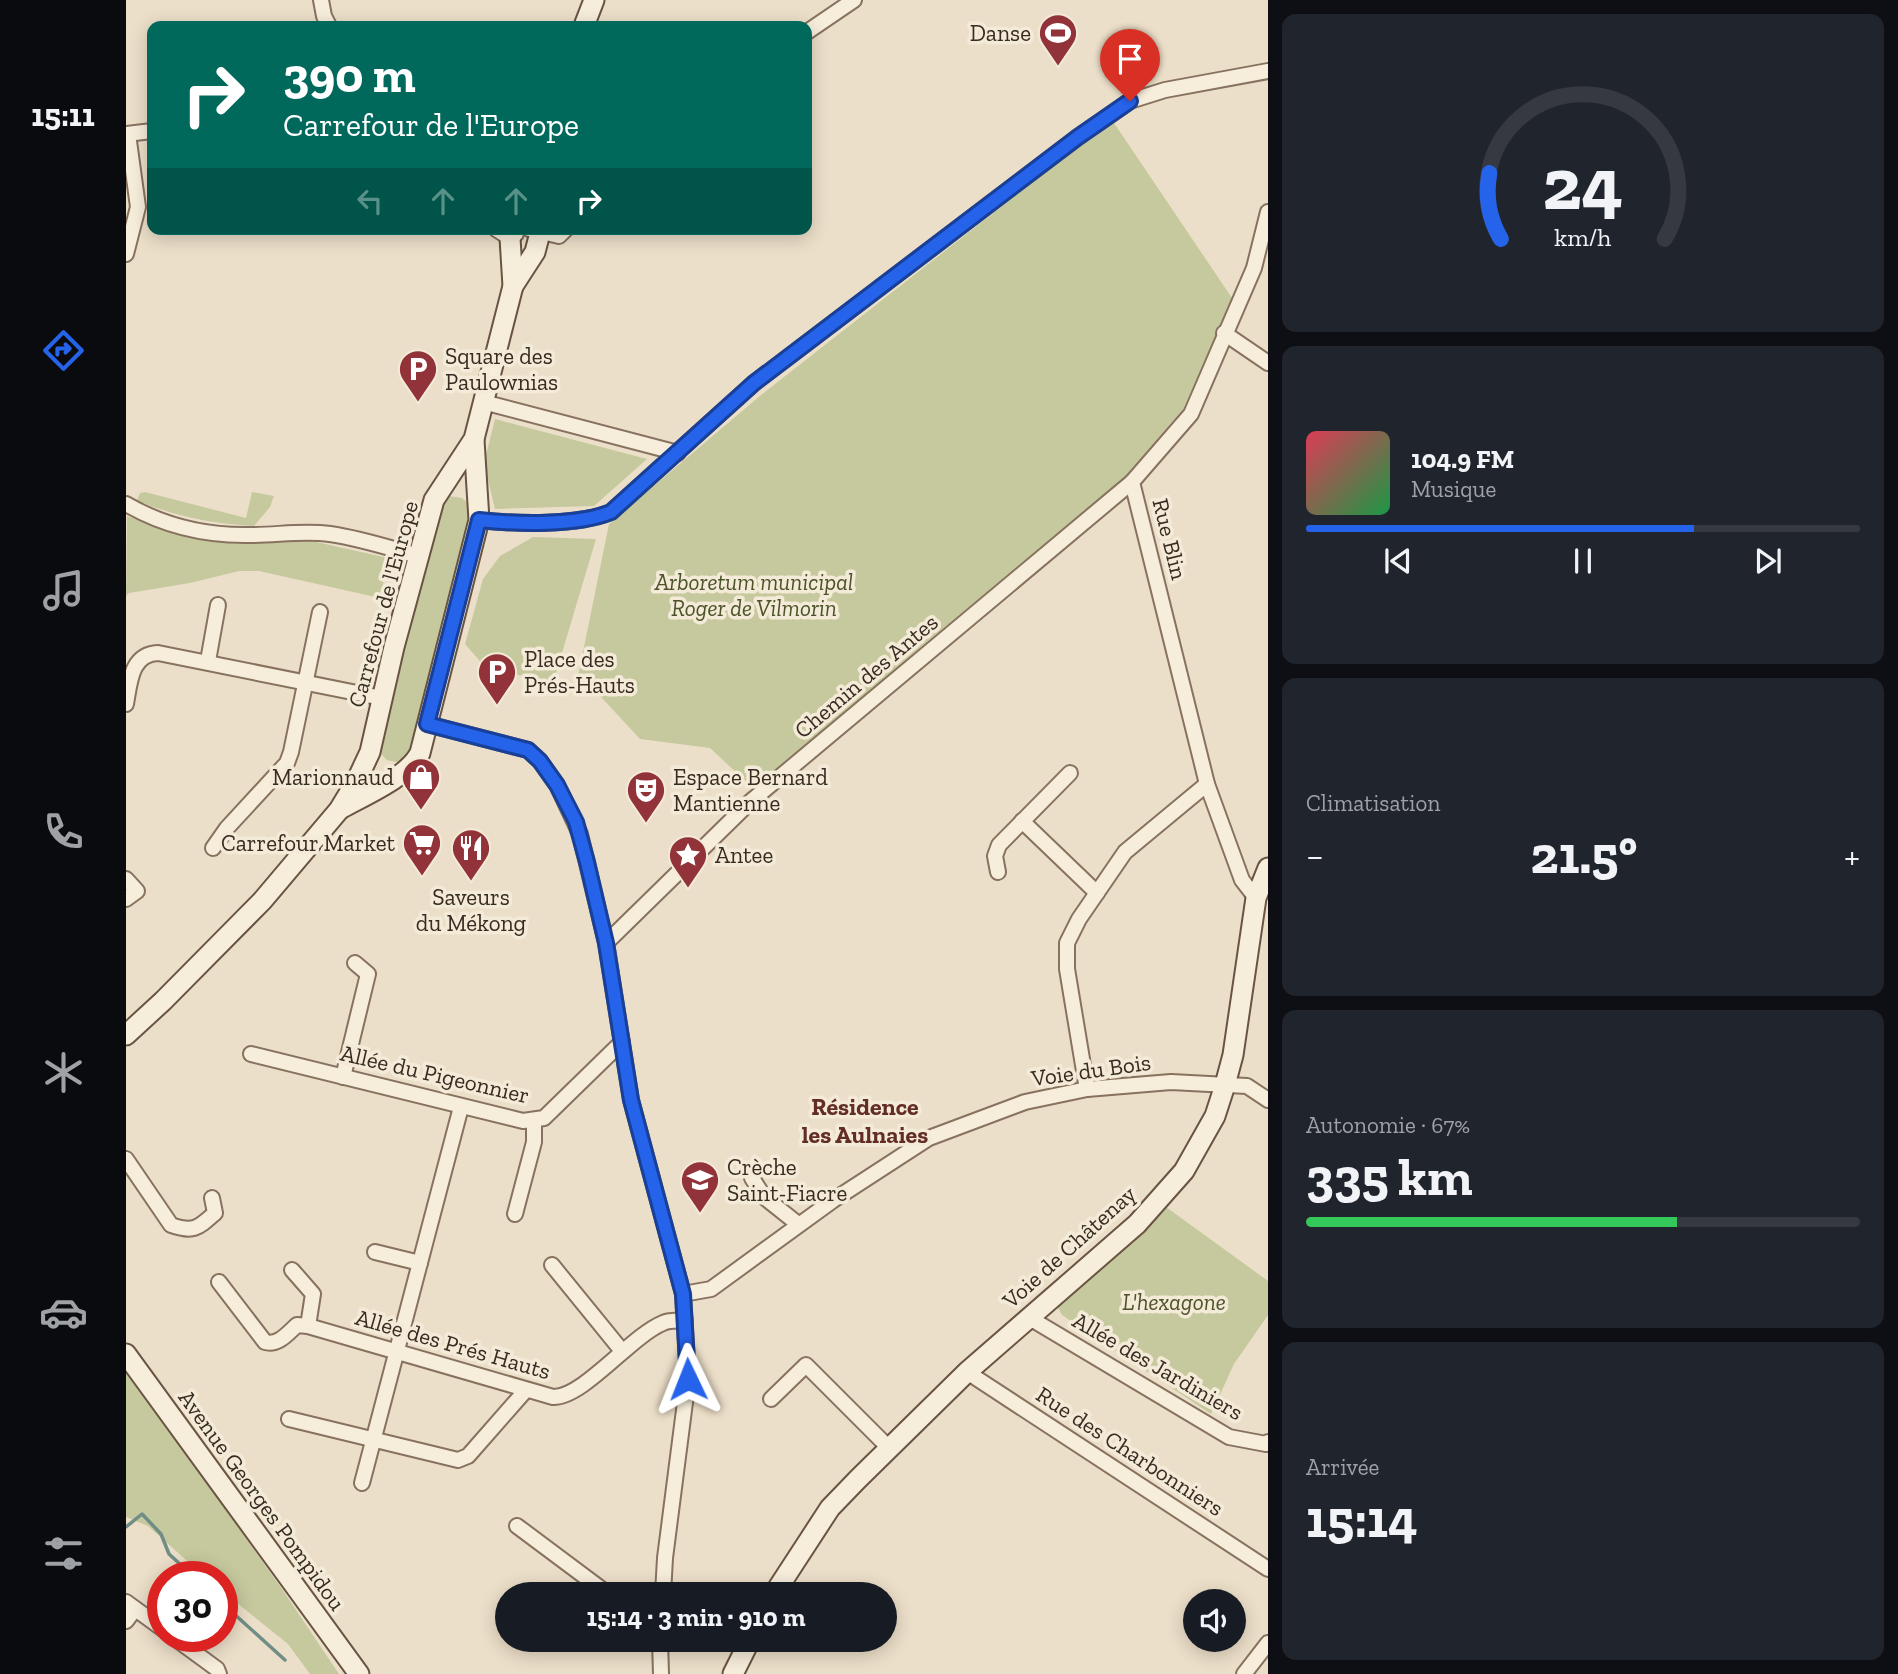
<!DOCTYPE html>
<html lang="fr">
<head>
<meta charset="utf-8">
<style>
  :root { --surface:#171b24; --page:#20242c; --text:#f1f3f6; --muted:#9ea1a6; --line:#363941; --accent:#2563eb }
  body { margin:0; font-family:"Zilla Slab",serif; background:var(--page); color:var(--text); height:100vh; display:flex; flex-direction:column; font-size:26px; white-space:nowrap }
  * { box-sizing:border-box; margin:0 }
  p { font-size:23px; color:var(--muted) }
  .icon { flex:none; width:38px; height:38px; fill:none; stroke:currentColor; stroke-width:2; stroke-linecap:round; stroke-linejoin:round }
  .map { position:relative; flex:1; overflow:hidden }
  .panel { display:flex; flex-direction:column; gap:14px; padding:14px; background:#0d0f14; width:630px }
  .panel>* { flex:none }
  .top-card { position:absolute; left:21px; top:21px; width:665px; height:214px; border-radius:14px; box-shadow:0 4px 18px #0003; background:#00695c; color:#fff; overflow:hidden }
  .fabs { position:absolute; left:1057px; top:1589px; display:grid; gap:14px }
  .fabs a { display:grid; place-items:center; width:63px; height:63px; border-radius:50%; background:var(--surface); box-shadow:0 4px 18px #0003; font-size:35px }
  .speed { position:absolute; left:21px; top:1561px; display:flex; gap:14px; font-size:35px; font-weight:700; text-align:center }
  .speed>* { display:grid; place-content:center; width:91px; height:91px; border-radius:50%; background:var(--surface); box-shadow:0 4px 18px #0003; line-height:1 }
  .speed .limit { border:10px solid #d22; background:#fff; color:#111 }
  .pin { position:absolute; display:grid; place-items:center; width:60px; height:60px; color:#fff; margin:-72px -30px; border-radius:50% 50% 50% 0; rotate:-45deg; box-shadow:0 0 7px #0007 }
  .pin .icon { rotate:45deg }
  .me { position:absolute; width:77px; margin:-38px; rotate:358deg; stroke-linejoin:round; filter:drop-shadow(0 0 5px #0008) }
  .turn { display:flex; align-items:center; gap:24px; height:147px; padding:0 21px; font-size:32px }
  .turn .icon { width:91px; height:91px; stroke-width:2.5 }
  .turn b { display:block; font-size:49px; line-height:60px }
  .lanes { display:flex; align-items:center; height:66px; padding:0 21px; background:#0003; justify-content:center; gap:35px; direction:ltr }
  .lanes .off { opacity:.35 }
  .big { font-size:52px; font-weight:800; line-height:1.1 }
  .panel .widget { flex:1; display:flex; flex-direction:column; justify-content:center; gap:10px; min-width:0; padding:0 24px; border-radius:14px; background:var(--page) }
  .panel .dial { align-items:center; gap:0 }
  .dial svg { height:182px; overflow:visible; fill:none; stroke:var(--line); stroke-width:7; stroke-linecap:round; text-anchor:middle }
  .dial text { fill:var(--text); stroke:none }
  .song { display:flex; align-items:center; gap:21px }
  .cover { width:84px; height:84px; border-radius:10px; background:linear-gradient(135deg,hsl(350 70% 55%),hsl(140 70% 35%)) }
  .played { height:7px; border-radius:4px; background:linear-gradient(90deg,var(--accent) 70%,var(--line) 70%) }
  .keys { display:flex; justify-content:space-around; direction:ltr }
  .heat { display:flex; justify-content:space-between; align-items:center; font-size:38px; direction:ltr }
  .charge { height:10px; border-radius:5px; background:linear-gradient(90deg,#34c759 67%,var(--line) 0) }
  .trip { position:absolute; left:369px; top:1582px; width:402px; height:70px; border-radius:35px; background:var(--surface); box-shadow:0 4px 18px #0003; font-weight:800; line-height:70px; text-align:center }
  main { display:flex; flex:1; min-height:0 }
  .tab-bar { display:flex; flex-direction:column; width:126px; justify-content:space-around; align-items:center; background:#090b0e; color:var(--muted) }
  .tab-bar .icon { width:49px; height:49px }
  .tab-bar .selected { color:var(--accent) }
  .tab-bar b { font-size:32px; color:var(--text) }
  .map>svg:first-child { display:block }
  .green { fill:#c6c99d }
  .lines { fill:none; stroke-linecap:round; stroke-linejoin:round }
  .stream { stroke:#708e85; stroke-width:3.5 }
  .street-casing { stroke:#87725f; stroke-width:18 }
  .secondary-casing { stroke:#695342; stroke-width:23 }
  .street { stroke:#f7eddb; stroke-width:14 }
  .secondary { stroke:#f7eddb; stroke-width:19 }
  .route-casing { stroke:#184099; stroke-width:18 }
  .route { stroke:#2563eb; stroke-width:12 }
  .labels { text-anchor:middle; dominant-baseline:central; stroke-width:7; stroke-linejoin:round; paint-order:stroke }
  .poi-label { font-size:23px; fill:#382b21; stroke:#f4ead8; text-anchor:start }
  .street-label { font-size:23px; fill:#382b21; stroke:#f4ead8 }
  .park-label { font-size:23px; font-style:italic; fill:#4b5329; stroke:#f4ead8 }
  .neighbourhood-label { font-size:24px; font-weight:bold; fill:#622d24; stroke:#f4ead8 }
</style>
</head>
<body>
<main>
<nav class="tab-bar">
<b>15:11</b>
<svg class="icon selected" aria-label="directions" viewBox="0 0 24 24"><path d="M12 3l9 9-9 9-9-9zM9 14v-3h6M13 9l2 2-2 2"/></svg>
<svg class="icon" aria-label="music" viewBox="0 0 24 24"><path d="M9 18V5l10-2v13"/><circle cx="6" cy="18" r="3"/><circle cx="16" cy="16" r="3"/></svg>
<svg class="icon" aria-label="phone" viewBox="0 0 24 24"><path d="M5 4h4l2 5-3 2q2 4 5 5l2-3 5 2v4C11 20 4 13 5 4z"/></svg>
<svg class="icon" aria-label="climate" viewBox="0 0 24 24"><path d="M12 3v18M4 7l16 10M4 17L20 7"/></svg>
<svg class="icon" aria-label="car" viewBox="0 0 24 24"><path d="M5 17H2v-5l4-1 3-4h7l3 4 3 1v5h-3M9 17h6M6 11h13"/><circle cx="7" cy="17" r="2"/><circle cx="17" cy="17" r="2"/></svg>
<svg class="icon" aria-label="filters" viewBox="0 0 24 24"><path d="M4 7h16M4 17h16"/><circle cx="9" cy="7" r="2"/><circle cx="15" cy="17" r="2"/></svg>
</nav>
<div class="map">
<svg width="1142" height="1674" viewBox="0 0 1142 1674">
  <rect width="100%" height="100%" fill="#ecdfc9"/>
  <!-- green -->
  <g class="green">
    <path d="M986 120 1106 298 1057 409 995 481 797 645 630 791 584 748 514 739 475 697 450 686 483 524 635 395Z"/>
    <path d="M369 419 521 459 468 506 369 509 358 463Z"/>
    <path d="M19 492 120 518 126 492 148 496 144 507 128 526C82 523 54 517 11 501L14 493Z"/>
    <path d="M323 496 336 498 346 507 347 519 291 743 275 763 261 760 253 752 310 507Z"/>
    <path d="M1 516 62 537 109 544 186 541 262 558 269 563 259 576 254 598 133 571H113L64 583 3 593 0 596Z"/>
    <path d="M407 537 470 539 427 683 359 667 339 644 357 579 374 556Z"/>
    <path d="M1040 1207 1142 1281V1315L1108 1364 1085 1414 936 1315 931 1306Z"/>
    <path d="M0 1369 156 1589 213 1674H184L162 1644 96 1591V1577H79L22 1526 0 1517Z"/>
  </g>
  <g class="lines">
    <!-- stream -->
    <g class="stream">
      <path d="M0 1527 16 1514 35 1534 43 1554 68 1577"/>
      <path d="M96 1603 159 1660"/>
    </g>
    <!-- street casing -->
    <g class="street-casing">
      <g id="street">
        <path d="M195 0 198 16 203 26"/>
        <path d="M681 32 728 0"/>
        <path d="M0 134 26 131"/>
        <path d="M370 229 384 238 390 234"/>
        <path d="M403 229 433 236 440 229"/>
        <path d="M0 254 12 207 2 134"/>
        <path d="M1098 333 1142 363"/>
        <path d="M357 402 552 453"/>
        <path d="M0 504C36 525 76 535 118 535 147 536 175 530 204 534 233 538 264 548 292 556"/>
        <path d="M353 520C391 524 451 526 485 512L628 383 952 137 1004 101 1039 90 1142 71"/>
        <path d="M82 661 92 605"/>
        <path d="M0 704C4 682 5 654 32 653L256 698"/>
        <path d="M301 724 402 750 414 761 431 785 454 834 480 943 505 1100 557 1294 562 1379 539 1558 537 1594"/>
        <path d="M896 821 971 893"/>
        <path d="M87 848 101 828 161 763 165 752 194 612"/>
        <path d="M872 872 869 856 873 845 944 773"/>
        <path d="M0 879 11 891 0 899"/>
        <path d="M1130 898 1116 880 1081 784 1006 482 1065 414 1128 268 1142 212"/>
        <path d="M480 943 624 802 1006 482"/>
        <path d="M125 1054 397 1121 418 1118 496 1042"/>
        <path d="M217 1077 242 974 229 963"/>
        <path d="M961 1089 941 969V943L953 919 999 852 1081 784"/>
        <path d="M0 1159 45 1225C68 1233 72 1228 89 1213L86 1198"/>
        <path d="M626 1178 638 1197 672 1224"/>
        <path d="M389 1214 408 1142V1121"/>
        <path d="M249 1252 294 1263"/>
        <path d="M426 1265 496 1351"/>
        <path d="M166 1270 187 1294 182 1326"/>
        <path d="M93 1282 139 1342C152 1346 162 1333 171 1325L182 1326 427 1397C457 1398 505 1336 537 1323 543 1320 552 1321 559 1320"/>
        <path d="M557 1294 585 1289 706 1201 803 1138 899 1102 961 1089 1045 1082 1121 1086 1142 1100"/>
        <path d="M902 1317 1103 1437 1140 1444 1142 1442"/>
        <path d="M841 1372 1142 1569"/>
        <path d="M645 1399 680 1365 763 1448"/>
        <path d="M163 1419 332 1460 342 1456 400 1390"/>
        <path d="M236 1483 335 1107"/>
        <path d="M391 1526 482 1594"/>
        <path d="M0 1602 37 1629"/>
        <path d="M0 1621 9 1609"/>
        <path d="M46 1636 91 1669 93 1674"/>
        <path d="M534 1640 535 1674"/>
        <path d="M1118 1674 1142 1643"/>
      </g>
    </g>
    <!-- secondary casing -->
    <g class="secondary-casing">
      <g id="secondary">
        <path d="M458 26 468 0"/>
        <path d="M387 286 409 252 415 229"/>
        <path d="M216 808C239 795 282 777 294 753L353 520 348 440"/>
        <path d="M0 1035 37 1001 136 901 213 810 230 782 244 752 268 647 308 500 348 439 387 286 384 238 387 229"/>
        <path d="M0 1354 233 1674"/>
        <path d="M648 1594 704 1508 732 1479 841 1372 1011 1224 1058 1171 1089 1116 1099 1085 1107 1055 1130 898 1142 868"/>
        <path d="M607 1674 624 1640"/>
      </g>
    </g>
    <!-- street -->
    <use href="#street" class="street"/>
    <!-- secondary -->
    <use href="#secondary" class="secondary"/>
  </g>
  <g class="lines">
    <!-- route casing -->
    <g class="route-casing">
      <path id="route" d="M562 1379 557 1294 505 1100 480 943 461 862 450 822 431 785 414 761 402 750 301 724 353 520C390 524 451 526 485 512L628 383 952 137 1004 101"/>
    </g>
    <!-- route -->
    <use href="#route" class="route"/>
  </g>
  <!-- icons -->
  <defs>
    <g id="stadium-pin" transform="scale(2.0125)"><path d="M0 17L-7.5 6A9.5 9.5 0 1 1 7.5 6Z" fill="#913338" stroke="#f4ead8"/><path d="M0-5a6.5 5 0 1 0 0 10a6.5 5 0 1 0 0-10ZM-3.5-1.8h7v3.6h-7Z" fill="#fff"/></g>
    <g id="parking-pin" transform="scale(2.0125)"><path d="M0 17L-7.5 6A9.5 9.5 0 1 1 7.5 6Z" fill="#913338" stroke="#f4ead8"/><path d="M-3.5-5.5H1a3.5 3.5 0 0 1 0 7H-1V5.5H-3.5ZM-1-3.4V-.6H.8a1.4 1.4 0 0 0 0-2.8Z" fill="#fff"/></g>
    <g id="shop-pin" transform="scale(2.0125)"><path d="M0 17L-7.5 6A9.5 9.5 0 1 1 7.5 6Z" fill="#913338" stroke="#f4ead8"/><path d="M-5-2.5h2.3a2.7 3.5 0 0 1 5.4 0H5L5.5 6h-11ZM-1.5-2.5h3a1.5 2.3 0 0 0-3 0Z" fill="#fff"/></g>
    <g id="theatre-pin" transform="scale(2.0125)"><path d="M0 17L-7.5 6A9.5 9.5 0 1 1 7.5 6Z" fill="#913338" stroke="#f4ead8"/><path d="M-5-5.5Q0-4 5-5.5V0Q5 5 0 6Q-5 5-5 0ZM-3.3-2.5H-1v1.5H-3.3ZM1-2.5H3.3v1.5H1ZM-2.8 1Q0 5.5 2.8 1Z" fill="#fff"/></g>
    <g id="supermarket-pin" transform="scale(2.0125)"><path d="M0 17L-7.5 6A9.5 9.5 0 1 1 7.5 6Z" fill="#913338" stroke="#f4ead8"/><path d="M-6-5.5h2.5l.6 2H6L4.5 2H-2.5L-4.4-4H-6ZM-1.5 3.2a1.3 1.3 0 1 0 .1 0ZM3 3.2a1.3 1.3 0 1 0 .1 0Z" fill="#fff"/></g>
    <g id="restaurant-pin" transform="scale(2.0125)"><path d="M0 17L-7.5 6A9.5 9.5 0 1 1 7.5 6Z" fill="#913338" stroke="#f4ead8"/><path d="M-5-6h1v4h1v-4h1v4h1v-4h1v5L-1.5 .5V6h-2V.5L-5-1ZM5-6V6H3V1.5H1.5Q1.5-4 5-6Z" fill="#fff"/></g>
    <g id="sight-pin" transform="scale(2.0125)"><path d="M0 17L-7.5 6A9.5 9.5 0 1 1 7.5 6Z" fill="#913338" stroke="#f4ead8"/><path d="M0-6L1.8-2.2L6-1.7L2.9 1.2L3.7 5.4L0 3.3L-3.7 5.4L-2.9 1.2L-6-1.7L-1.8-2.2Z" fill="#fff"/></g>
    <g id="school-pin" transform="scale(2.0125)"><path d="M0 17L-7.5 6A9.5 9.5 0 1 1 7.5 6Z" fill="#913338" stroke="#f4ead8"/><path d="M0-5L7-2L0 1L-7-2ZM-4 1L0 2.5L4 1V4Q0 6-4 4Z" fill="#fff"/></g>
  </defs>
  <g fill-rule="evenodd">
    <use href="#stadium-pin" x="932" y="33"/>
    <use href="#parking-pin" x="292" y="369"/>
    <use href="#parking-pin" x="371" y="672"/>
    <use href="#shop-pin" x="295" y="777"/>
    <use href="#theatre-pin" x="520" y="790"/>
    <use href="#supermarket-pin" x="296" y="843"/>
    <use href="#restaurant-pin" x="345" y="848"/>
    <use href="#sight-pin" x="562" y="855"/>
    <use href="#school-pin" x="574" y="1180"/>
  </g>
  <g class="labels">
    <!-- poi labels -->
    <g class="poi-label">
      <text x="905" y="33" text-anchor="end">Danse</text>
      <text x="319" y="356">Square des<tspan x="319" dy="26">Paulownias</tspan></text>
      <text x="398" y="659">Place des<tspan x="398" dy="26">Prés-Hauts</tspan></text>
      <text x="268" y="777" text-anchor="end">Marionnaud</text>
      <text x="547" y="777">Espace Bernard<tspan x="547" dy="26">Mantienne</tspan></text>
      <text x="269" y="843" text-anchor="end">Carrefour Market</text>
      <text x="589" y="855">Antee</text>
      <text x="345" y="897" text-anchor="middle">Saveurs<tspan x="345" dy="26">du Mékong</tspan></text>
      <text x="601" y="1167">Crèche<tspan x="601" dy="26">Saint-Fiacre</tspan></text>
    </g>
    <!-- street labels -->
    <g class="street-label">
      <text transform="translate(1044 539) rotate(76)">Rue Blin</text>
      <text transform="translate(257 604) rotate(-75)">Carrefour de l'Europe</text>
      <text transform="translate(740 676) rotate(-40)">Chemin des Antes</text>
      <text transform="translate(965 1070) rotate(-8)">Voie du Bois</text>
      <text transform="translate(309 1074) rotate(13)">Allée du Pigeonnier</text>
      <text transform="translate(943 1247) rotate(-42)">Voie de Châtenay</text>
      <text transform="translate(327 1344) rotate(16)">Allée des Prés Hauts</text>
      <text transform="translate(1032 1366) rotate(30)">Allée des Jardiniers</text>
      <text transform="translate(1004 1451) rotate(33)">Rue des Charbonniers</text>
      <text transform="translate(136 1500) rotate(54)">Avenue Georges Pompidou</text>
    </g>
    <!-- park labels -->
    <g class="park-label">
      <text x="628" y="582">Arboretum municipal<tspan x="628" dy="26">Roger de Vilmorin</tspan></text>
      <text x="1048" y="1302">L'hexagone</text>
    </g>
    <!-- neighbourhood labels -->
    <g class="neighbourhood-label">
      <text x="739" y="1106">Résidence<tspan x="739" dy="28">les Aulnaies</tspan></text>
    </g>
  </g>
</svg>
<div class="fabs">
<a><svg class="icon" aria-label="sound" viewBox="0 0 24 24"><path d="M4 9h4l5-4v14l-5-4H4zM17 9q2 3 0 6"/></svg></a>
</div>
<div class="speed"><div class="limit">30</div></div>
<div class="pin" style="left:1004px;top:101px;background:#d93025"><svg class="icon" aria-label="arrive" viewBox="0 0 24 24"><path d="M6 21V4h12l-3 4 3 4H6"/></svg></div>
<svg class="me" style="left:562px;top:1379px" viewBox="-20 -20 40 40"><path d="M0-17L14 15 0 8-14 15z" fill="#2563eb" stroke="#fff" stroke-width="4"/></svg>
<div class="trip">15:14 · 3 min · 910 m</div>
<div class="top-card">
<div class="turn"><svg class="icon" aria-label="right" viewBox="0 0 24 24"><path d="M7 20v-9h11M14 6l5 5-5 5"/></svg><div><b>390 m</b>Carrefour de l'Europe</div></div>
<div class="lanes"><svg class="icon off" aria-label="left" viewBox="0 0 24 24"><path d="M17 20v-9H6M10 6l-5 5 5 5"/></svg><svg class="icon off" aria-label="ahead" viewBox="0 0 24 24"><path d="M12 20V5M6 11l6-6 6 6"/></svg><svg class="icon off" aria-label="ahead" viewBox="0 0 24 24"><path d="M12 20V5M6 11l6-6 6 6"/></svg><svg class="icon" aria-label="right" viewBox="0 0 24 24"><path d="M7 20v-9h11M14 6l5 5-5 5"/></svg></div>
</div>
</div>
<section class="panel">
<div class="widget dial"><svg viewBox="0 0 100 80">
<path d="M14 69A42 42 0 1 1 86 69"/>
<path d="M14 69A42 42 0 0 1 9 40" stroke="#2563eb"/>
<text x="50" y="56" font-size="32" font-weight="700">24</text>
<text x="50" y="72" font-size="11">km/h</text>
</svg></div>
<div class="widget">
<div class="song"><i class="cover"></i><div><b>104.9 FM</b><p>Musique</p></div></div>
<div class="played"></div>
<div class="keys"><svg class="icon" aria-label="previous" viewBox="0 0 24 24"><path d="M18 5L8 12l10 7zM5 5v14"/></svg><svg class="icon" aria-label="pause" viewBox="0 0 24 24"><path d="M8 5v14M16 5v14"/></svg><svg class="icon" aria-label="next" viewBox="0 0 24 24"><path d="M6 5l10 7-10 7zM19 5v14"/></svg></div>
</div>
<div class="widget"><p>Climatisation</p>
<div class="heat"><a>−</a><b class="big">21.5°</b><a>+</a></div>
</div>
<div class="widget"><p>Autonomie · 67%</p><b class="big">335 km</b><div class="charge"></div></div>
<div class="widget"><p>Arrivée</p><b class="big">15:14</b></div>
</section>
</main>
</body>
</html>
